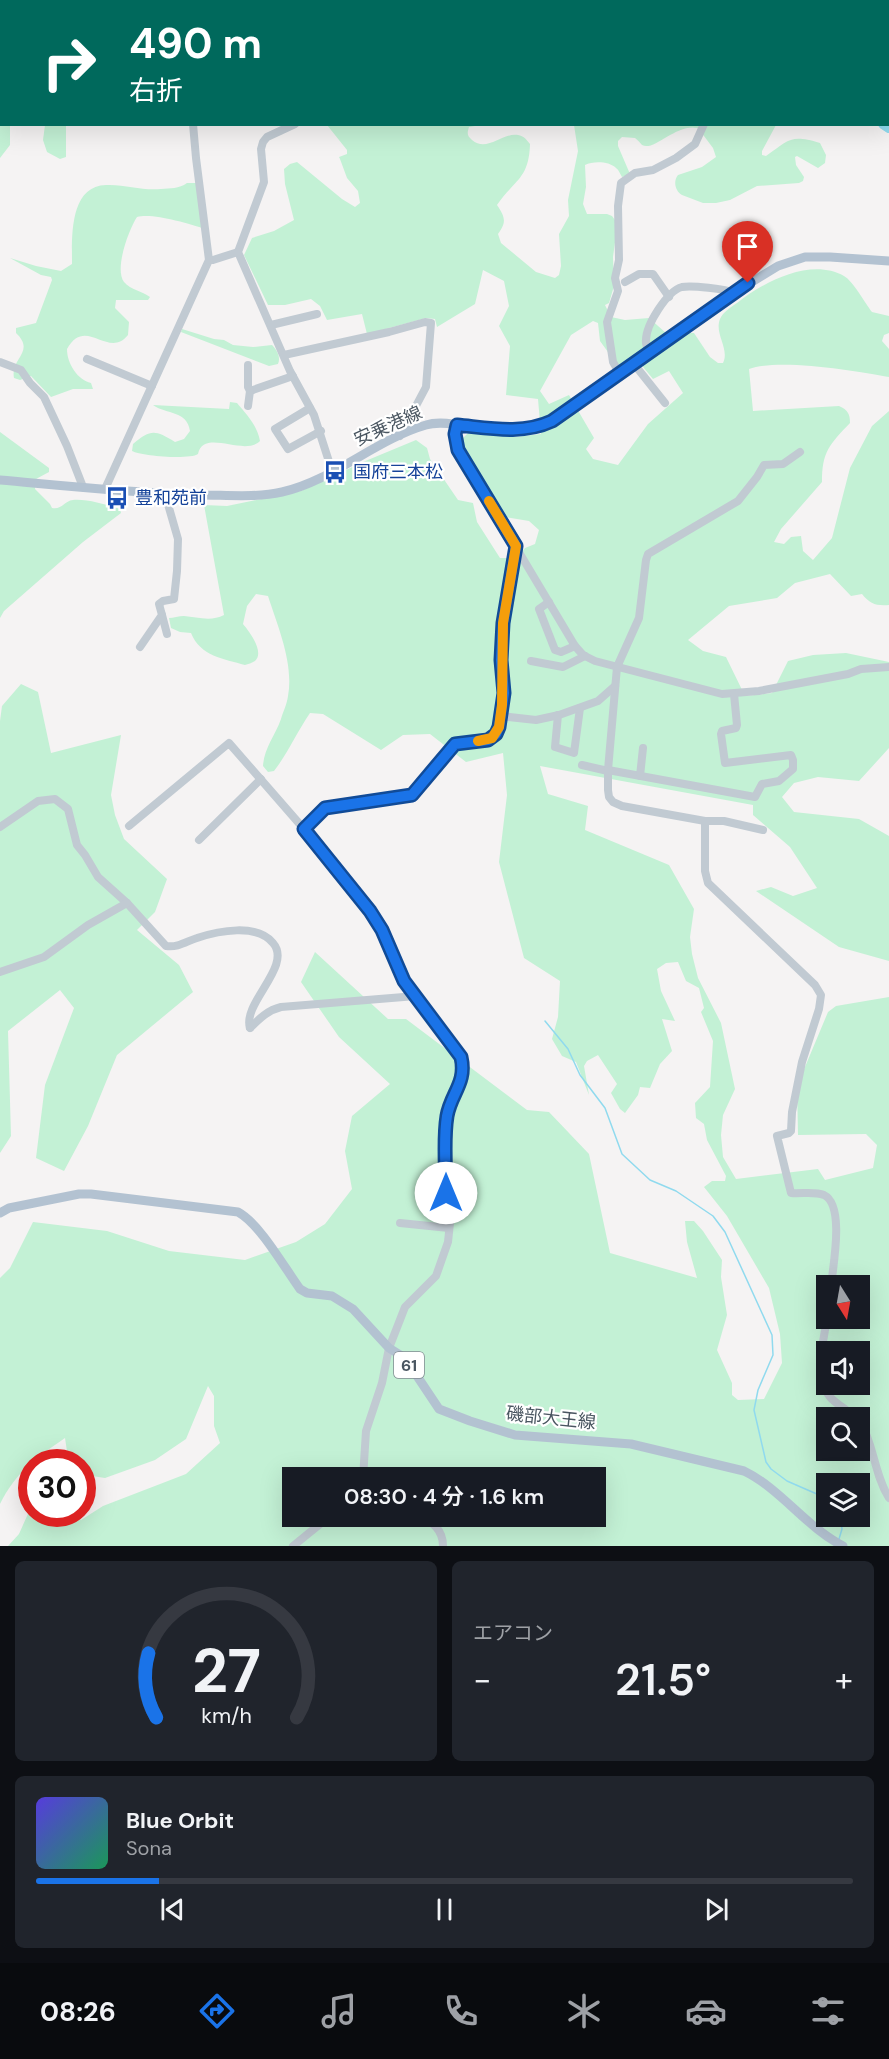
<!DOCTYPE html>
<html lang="ja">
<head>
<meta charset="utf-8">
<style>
  :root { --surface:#171b24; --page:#20242c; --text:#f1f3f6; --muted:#9ea1a6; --line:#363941; --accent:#1a73e8 }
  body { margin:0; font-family:"DM Sans","Noto Sans JP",sans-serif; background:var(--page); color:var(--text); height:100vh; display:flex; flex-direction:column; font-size:22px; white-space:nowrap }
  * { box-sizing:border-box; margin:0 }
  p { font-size:20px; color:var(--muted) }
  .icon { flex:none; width:33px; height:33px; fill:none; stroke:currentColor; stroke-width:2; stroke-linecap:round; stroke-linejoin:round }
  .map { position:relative; height:1546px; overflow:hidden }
  .drawer { display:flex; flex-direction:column; gap:15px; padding:15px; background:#0d0f14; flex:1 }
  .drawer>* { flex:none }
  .hud { position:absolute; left:0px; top:0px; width:890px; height:126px; box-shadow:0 6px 24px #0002; background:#00695c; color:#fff; overflow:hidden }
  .needle { width:39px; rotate:169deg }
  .fabs { position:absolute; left:816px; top:1275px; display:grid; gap:12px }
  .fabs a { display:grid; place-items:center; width:54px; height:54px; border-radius:0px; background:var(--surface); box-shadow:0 6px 24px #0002; font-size:30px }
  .speed { position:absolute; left:18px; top:1449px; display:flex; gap:12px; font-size:30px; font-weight:700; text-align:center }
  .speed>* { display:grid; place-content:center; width:78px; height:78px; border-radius:50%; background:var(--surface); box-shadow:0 6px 24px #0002; line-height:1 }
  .speed .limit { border:9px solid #d22; background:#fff; color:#111 }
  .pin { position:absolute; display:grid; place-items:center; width:51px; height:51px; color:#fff; margin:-62px -26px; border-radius:50% 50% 50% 0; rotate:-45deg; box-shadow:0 0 6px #0007 }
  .pin .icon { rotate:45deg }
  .me { position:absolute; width:66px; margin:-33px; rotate:0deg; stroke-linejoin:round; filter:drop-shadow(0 0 4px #0008) }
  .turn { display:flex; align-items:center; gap:21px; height:126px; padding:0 30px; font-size:27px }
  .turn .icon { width:78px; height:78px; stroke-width:2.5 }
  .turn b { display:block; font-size:42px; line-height:51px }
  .big { font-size:45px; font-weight:600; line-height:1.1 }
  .drawer .card { flex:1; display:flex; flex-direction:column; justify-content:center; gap:9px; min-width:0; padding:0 21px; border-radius:9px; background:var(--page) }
  .drawer .dial { align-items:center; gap:0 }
  .dial svg { height:156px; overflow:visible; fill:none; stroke:var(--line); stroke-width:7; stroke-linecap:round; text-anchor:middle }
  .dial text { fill:var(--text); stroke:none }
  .song { display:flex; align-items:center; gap:18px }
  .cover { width:72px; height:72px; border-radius:9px; background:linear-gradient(135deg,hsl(250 70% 55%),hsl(150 70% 35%)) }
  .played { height:6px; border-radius:3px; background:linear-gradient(90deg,var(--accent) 15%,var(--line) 15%) }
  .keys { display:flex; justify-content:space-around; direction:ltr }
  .heat { display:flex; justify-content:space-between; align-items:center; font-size:33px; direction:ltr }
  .drawer .tiles { flex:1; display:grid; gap:15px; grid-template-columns:1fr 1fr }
  .card:last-child { grid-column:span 2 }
  .trip { position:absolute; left:282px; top:1467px; width:324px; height:60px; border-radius:0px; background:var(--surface); box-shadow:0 6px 24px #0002; font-weight:600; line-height:60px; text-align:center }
  .menu { display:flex; height:96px; justify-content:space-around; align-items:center; background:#090b0e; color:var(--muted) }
  .menu .icon { width:42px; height:42px }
  .menu .current { color:var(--accent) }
  .menu b { font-size:27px; color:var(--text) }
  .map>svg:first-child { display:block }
  .green { fill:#c3f1d5; fill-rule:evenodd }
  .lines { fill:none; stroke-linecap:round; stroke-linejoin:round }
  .stream { stroke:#90daee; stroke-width:1.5 }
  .river { stroke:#90daee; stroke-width:10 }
  .minor { stroke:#c1cad2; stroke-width:8 }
  .major { stroke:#b3c2d1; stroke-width:9 }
  .route-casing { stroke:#114b97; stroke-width:15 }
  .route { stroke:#1a73e8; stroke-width:10 }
  .slow { stroke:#f59e0b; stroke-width:10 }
  .labels { text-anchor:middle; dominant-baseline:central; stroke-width:4.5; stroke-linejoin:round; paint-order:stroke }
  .shield { fill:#fff; stroke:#808990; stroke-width:1.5 }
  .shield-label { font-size:16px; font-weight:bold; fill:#4a5661 }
  .street-label { font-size:18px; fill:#4a5661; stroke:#fff }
  .transit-label { font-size:18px; fill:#164399; stroke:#fff; text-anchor:start }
</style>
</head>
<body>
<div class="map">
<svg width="889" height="1546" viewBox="0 0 889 1546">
  <rect width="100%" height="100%" fill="#f5f3f3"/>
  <!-- green -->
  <g class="green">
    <path d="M0 0 14 1 2 2V124L10 125V145L0 158Z"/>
    <path d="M327 0H537L330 2Z"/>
    <path d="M45 125H66V157L60 159 47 152 43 140Z"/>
    <path d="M327 125H481L469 127C467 133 467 136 472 140 487 153 503 132 518 135 524 136 526 139 530 144 529 179 515 179 497 205 505 217 507 222 498 234L501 243 536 272 555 278 559 275 561 266 559 234 569 216 568 200 578 151 574 125H776L762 151V155L766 156C789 140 790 134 820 143L826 155 825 163 818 168 797 156 795 157 796 165 804 177 803 181 799 183 757 186 730 200 716 203H703L682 195C675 191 673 181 678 175L702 167 716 157 713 148 698 128C676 123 654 152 642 145 640 143 638 140 635 138L622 137 618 141V146L630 174 622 177C620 174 619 170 616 168 609 161 593 161 585 165L586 187 583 204 587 214H607L612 216 615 220 617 228 613 257 614 286 609 303 605 305 611 317 625 320 649 318 666 333H694L710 357 718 363H723C730 349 714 334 720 319 723 312 731 307 737 303 763 282 811 257 844 276 853 281 865 303 872 312L889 316V333L884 335 882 341 889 349V377C856 371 779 358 749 369L753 411 839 406C848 410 850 414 850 423 829 445 822 452 822 482L781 529 774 542 784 544 791 537 801 536 803 551 813 560 832 538 850 468 872 426 889 411V605C876 606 870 604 862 594L851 596 830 574 795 583 777 598 729 606 688 640 703 651 726 657 745 696 772 693 788 661 813 655 846 653 889 662V748L859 781 818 777 794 783 782 797 794 812 859 819 889 836V961L839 947 756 891 771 887 793 896 817 888 790 847 753 815V805L540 766 548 794 588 806 585 830 669 865 694 909 690 937 692 954 698 978 721 1023 735 1089 723 1115 721 1135 723 1157 736 1179 818 1169 825 1180 873 1168 877 1145 866 1134 798 1135 797 1086 828 1012 836 1006 889 997V1546H8L19 1534 31 1507 32 1514H73L81 1520 103 1506 186 1474 220 1443 214 1426V1396L208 1386 186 1439 155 1460 105 1478 86 1475 83 1471 82 1462H73L68 1458 65 1438C36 1458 16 1472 0 1504V1278L10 1268 33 1222 107 1231 169 1251 245 1260 296 1242 325 1224 352 1189 345 1151 352 1116 390 1084 339 1037 301 982 315 952 388 1019H406L527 1110 549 1112 589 1154 610 1253 697 1278 687 1242 685 1221H694L703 1231 722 1260 721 1277 727 1315 717 1350 732 1383V1395L738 1400 764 1399 782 1363 780 1334 769 1288 727 1216 704 1187 712 1181H725L726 1176 707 1140 704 1124 696 1118 695 1103 710 1087 713 1041 701 1012 704 1008 699 988 686 981 678 962 666 963 657 969 661 991 675 1021 662 1019 672 1051 660 1064 650 1088 640 1087 638 1095 625 1113 620 1109 611 1093 617 1084 598 1055 587 1061 584 1066 589 1095 576 1062 562 1056 552 1039 558 1017 560 981 524 958 499 862 507 795 503 753 466 762 430 734 403 735 381 750 323 714 310 713C297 732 288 753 274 771L268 772 263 766C264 748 275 736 281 719 283 712 287 704 288 696 294 664 278 627 268 596L256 594 247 606 243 624C249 631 265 652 255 661 252 663 248 664 245 665 224 659 200 656 191 633L180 632 171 628 169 618C173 618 179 616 184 616 197 617 211 622 224 615L204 505 227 506 301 491 363 462 416 440 427 448 430 459 458 500 473 503 477 522 500 558H517L525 548 535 544 539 530 529 521 505 517 463 447V438L468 433 515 437 541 434 538 399 506 395 510 346 499 326 509 306 504 281 483 270 475 304 437 327 435 319 426 318 367 334 362 314 327 320 320 306 311 299 285 305H268L244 255 252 238 274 231 294 220 285 184 284 169 290 164 297 162 342 199 355 207 360 203 358 191 347 178 340 159 339 157 347 154V150ZM593 321 598 323 600 341 618 366 634 356 653 379 669 371 683 393 648 424 618 465 593 459 586 449 594 438 569 395 549 404 540 391 571 335ZM826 1286H860V1318H826ZM826 1352H860V1384H826ZM826 1418H860V1450H826ZM292 1478H596V1516H292ZM826 1484H860V1516H826Z"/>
    <path d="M187 183H196L202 228C186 223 153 213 137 217 129 229 114 269 124 282 131 290 142 291 150 297L148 300H116L115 308 129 322 128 335C108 360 86 315 67 349 67 364 78 380 91 383L93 389H73L51 397 31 376 20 380 14 378C10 358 36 352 16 333V328L36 323 52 280 51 277 41 275 10 258 36 266 61 271 72 264C72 238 69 186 106 185 125 184 142 191 161 189 170 188 179 189 187 183Z"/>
    <path d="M182 329 214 339 224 340 233 345 253 347 272 345C277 350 281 357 278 364L269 366 181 332Z"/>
    <path d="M230 402 237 403C247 415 257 425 260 441 244 457 204 428 198 454 189 460 141 456 132 451L133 444C151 429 155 430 175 442L184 439 190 431C187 410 167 415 153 405L229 409Z"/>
    <path d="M0 432 49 468V472L36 479 35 489 50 504 52 508C62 510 64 501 73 500 87 499 103 504 117 508L120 509 121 513 83 542 4 611 0 618Z"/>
    <path d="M21 684 38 692 51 753 121 735 111 795 115 815 124 839 167 879 155 912 137 930 179 965 193 992 117 1055 88 1126 64 1171 36 1158 45 1085 74 1008 60 990 8 1031 11 1136 0 1153V721L2 706Z"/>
  </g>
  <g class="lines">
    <!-- stream -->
    <g class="stream">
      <path d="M545 1021 568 1049 580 1075 605 1108 622 1154 650 1180 676 1191 713 1216 725 1232 772 1335 773 1355 758 1390 754 1410 766 1462 771 1469 787 1481 826 1498"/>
      <path d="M839 1539 842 1529 840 1516"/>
    </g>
    <!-- river -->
    <g class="river">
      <path d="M689 0 695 2"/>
      <path d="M883 124 889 128"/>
    </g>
    <!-- minor -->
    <g class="minor">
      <path d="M216 0V2"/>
      <path d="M829 0 830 2"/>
      <path d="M46 2V0"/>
      <path d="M307 2V0"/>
      <path d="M888 88 889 89"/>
      <path d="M295 124 267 137 263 142 261 149 264 182 238 252 290 371 314 415 332 471"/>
      <path d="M209 260H213L238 252"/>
      <path d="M625 282 639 274H653L669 297"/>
      <path d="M271 325 317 314"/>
      <path d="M649 353C648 349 645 344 646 340 646 325 667 291 682 287 691 285 726 289 734 293"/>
      <path d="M284 355 389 332 425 322 431 323 426 387 400 436"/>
      <path d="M87 359 152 386"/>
      <path d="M0 362 21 370 30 383 44 397 67 446 83 487"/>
      <path d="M634 364 665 403"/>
      <path d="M248 365V387L250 391 293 376"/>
      <path d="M620 374 613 362 607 322 618 291 615 278 619 260 618 206 621 183 635 173 653 170 676 158 695 144 704 124"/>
      <path d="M248 406 250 391"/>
      <path d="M310 408 275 429 288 449 321 431"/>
      <path d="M457 425 455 434 458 450 575 646 583 655 595 661 722 694 759 691 848 674 861 669 889 667"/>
      <path d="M105 489 209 260 196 158 193 124"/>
      <path d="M549 602 539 609 555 650 561 652 575 646"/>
      <path d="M162 615 167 634"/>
      <path d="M140 647 162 615 159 604 163 601 174 599 177 571 178 539 165 494"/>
      <path d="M531 661 563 667 585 656"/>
      <path d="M558 715 555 747 574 753 580 708"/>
      <path d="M500 716 536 720 559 715 598 701 615 686"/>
      <path d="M582 765 608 771"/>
      <path d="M608 770 755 797 762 784 779 781 793 769V760L791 755 725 763 721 734 722 731 736 728 737 725 734 694"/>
      <path d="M640 776 643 748"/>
      <path d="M705 821V871L708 883 815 985 821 995 819 1009 802 1062 792 1112 791 1131 789 1133 777 1136 791 1193C802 1194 814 1191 824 1195 845 1205 833 1266 831 1286"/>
      <path d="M129 826 229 743 304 829 370 911 382 930 404 981 461 1057 464 1070 462 1081 447 1114 446 1193 450 1223 448 1242 436 1276 405 1307 389 1348 382 1383 366 1431 363 1478"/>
      <path d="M0 827 38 801 55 799 68 809 77 845 85 855 98 877 127 903 166 946C178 948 187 941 197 938 218 931 257 923 273 943 293 966 242 1003 250 1028"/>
      <path d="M304 829 325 808 412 795 455 744 488 740 496 734C510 700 500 660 503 624 504 598 511 572 516 547"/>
      <path d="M763 830 724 821H705L622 806 613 802 609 797 608 790V770L617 667 639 618 646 560 648 554 738 501 757 477 764 465 783 464 800 452"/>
      <path d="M199 840 261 779"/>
      <path d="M0 972 44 957 88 925 127 903"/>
      <path d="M250 1028C259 1019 268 1010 281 1007L416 996"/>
      <path d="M400 1223 449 1228"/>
      <path d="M827 1318C824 1341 812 1378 830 1397 837 1405 848 1410 856 1418"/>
      <path d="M860 1421C874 1444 874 1474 889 1498"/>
      <path d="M419 1516C433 1522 443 1530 443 1546"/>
      <path d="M293 1546 330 1516"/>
    </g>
    <!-- major -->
    <g class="major">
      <path d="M0 480C67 486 133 493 200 495 227 495 255 498 282 492 332 481 377 439 426 425 438 421 451 424 463 425 493 428 523 434 552 421L734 293 778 266 805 257H830L889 261"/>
      <path d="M0 1213 9 1208 79 1194H91L238 1212C260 1224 284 1267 300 1289L307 1293 332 1296 353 1309 389 1348 405 1358 439 1409 470 1421 515 1435 631 1444 744 1471C781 1489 806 1527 843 1546"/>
    </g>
  </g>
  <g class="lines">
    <!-- route casing -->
    <g class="route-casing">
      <path id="route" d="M446 1193C446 1168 443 1141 447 1116 451 1093 467 1083 461 1057L404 981 382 930 370 911 304 829 325 808 412 795 455 744 488 740 496 734 499 727 504 693 501 660 503 623 516 546 458 450 455 434 457 425C489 428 522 435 552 421L748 283"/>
    </g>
    <!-- route -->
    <use href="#route" class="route"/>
    <!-- slow -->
    <path class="slow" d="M478 741 492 738 499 727 502 705 503 623 516 546 489 501"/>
  </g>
  <!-- icons -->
  <defs>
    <g id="bus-bare" transform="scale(1.8)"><path d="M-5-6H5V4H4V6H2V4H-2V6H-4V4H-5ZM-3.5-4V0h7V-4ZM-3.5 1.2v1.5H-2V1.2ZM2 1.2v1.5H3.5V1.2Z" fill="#1a4fb4" stroke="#fff" stroke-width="2.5" paint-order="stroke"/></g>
  </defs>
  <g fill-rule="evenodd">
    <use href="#bus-bare" x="335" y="472"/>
    <use href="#bus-bare" x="117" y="498"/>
  </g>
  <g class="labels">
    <!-- shield labels -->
    <rect class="shield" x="394" y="1352" width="30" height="26" rx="4.5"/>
    <g class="shield-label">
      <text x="409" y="1365">61</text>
    </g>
    <!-- street labels -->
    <g class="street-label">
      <text transform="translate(388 426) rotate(-24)">安乗港線</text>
      <text transform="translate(551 1418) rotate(6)">磯部大王線</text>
    </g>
    <!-- transit labels -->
    <g class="transit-label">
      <text x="353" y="472">国府三本松</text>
      <text x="135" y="498">豊和苑前</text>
    </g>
  </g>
</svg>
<div class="fabs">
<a><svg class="needle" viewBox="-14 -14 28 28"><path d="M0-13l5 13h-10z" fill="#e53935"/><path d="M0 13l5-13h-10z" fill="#9ea1a6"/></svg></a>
<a><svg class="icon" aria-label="sound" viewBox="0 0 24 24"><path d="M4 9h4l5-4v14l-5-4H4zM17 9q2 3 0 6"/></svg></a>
<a><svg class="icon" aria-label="search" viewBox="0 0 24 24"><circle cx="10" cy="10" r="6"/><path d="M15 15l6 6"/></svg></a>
<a><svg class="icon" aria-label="layers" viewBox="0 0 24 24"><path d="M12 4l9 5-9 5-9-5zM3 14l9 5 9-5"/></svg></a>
</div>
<div class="speed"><div class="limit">30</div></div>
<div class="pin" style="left:748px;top:283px;background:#d93025"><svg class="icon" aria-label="arrive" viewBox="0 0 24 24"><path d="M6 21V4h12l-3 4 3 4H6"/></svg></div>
<svg class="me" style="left:446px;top:1193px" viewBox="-20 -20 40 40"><circle r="19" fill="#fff"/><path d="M0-13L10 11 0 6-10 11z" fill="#1a73e8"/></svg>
<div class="trip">08:30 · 4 分 · 1.6 km</div>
<div class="hud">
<div class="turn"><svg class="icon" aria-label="right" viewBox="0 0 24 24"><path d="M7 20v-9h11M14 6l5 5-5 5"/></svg><div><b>490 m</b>右折</div></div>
</div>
</div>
<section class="drawer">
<div class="tiles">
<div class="card dial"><svg viewBox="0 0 100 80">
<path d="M14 69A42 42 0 1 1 86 69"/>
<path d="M14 69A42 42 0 0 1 10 36" stroke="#1a73e8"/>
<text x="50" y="56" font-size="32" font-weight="700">27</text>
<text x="50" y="72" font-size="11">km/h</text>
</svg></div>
<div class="card"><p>エアコン</p>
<div class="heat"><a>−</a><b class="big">21.5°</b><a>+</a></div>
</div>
<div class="card">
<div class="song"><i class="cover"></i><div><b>Blue Orbit</b><p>Sona</p></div></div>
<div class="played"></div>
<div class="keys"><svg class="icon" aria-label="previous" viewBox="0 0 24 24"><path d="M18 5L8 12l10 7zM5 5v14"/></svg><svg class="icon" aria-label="pause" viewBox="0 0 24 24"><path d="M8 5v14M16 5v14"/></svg><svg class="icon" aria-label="next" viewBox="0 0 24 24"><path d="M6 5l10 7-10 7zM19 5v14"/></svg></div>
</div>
</div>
</section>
<nav class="menu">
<b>08:26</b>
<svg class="icon current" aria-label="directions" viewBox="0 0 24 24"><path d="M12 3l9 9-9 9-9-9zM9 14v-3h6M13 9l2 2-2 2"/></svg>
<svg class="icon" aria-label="music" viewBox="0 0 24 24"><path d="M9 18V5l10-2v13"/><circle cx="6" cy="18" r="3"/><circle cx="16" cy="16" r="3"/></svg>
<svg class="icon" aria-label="phone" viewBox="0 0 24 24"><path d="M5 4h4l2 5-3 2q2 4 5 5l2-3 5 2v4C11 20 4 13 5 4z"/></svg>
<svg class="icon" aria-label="climate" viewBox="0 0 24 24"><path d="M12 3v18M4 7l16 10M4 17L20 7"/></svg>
<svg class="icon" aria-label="car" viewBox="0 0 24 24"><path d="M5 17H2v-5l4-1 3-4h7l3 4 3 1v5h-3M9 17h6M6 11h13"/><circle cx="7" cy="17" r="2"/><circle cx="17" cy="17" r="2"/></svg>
<svg class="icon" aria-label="filters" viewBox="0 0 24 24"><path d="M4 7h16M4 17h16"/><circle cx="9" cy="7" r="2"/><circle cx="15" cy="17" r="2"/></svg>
</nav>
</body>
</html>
